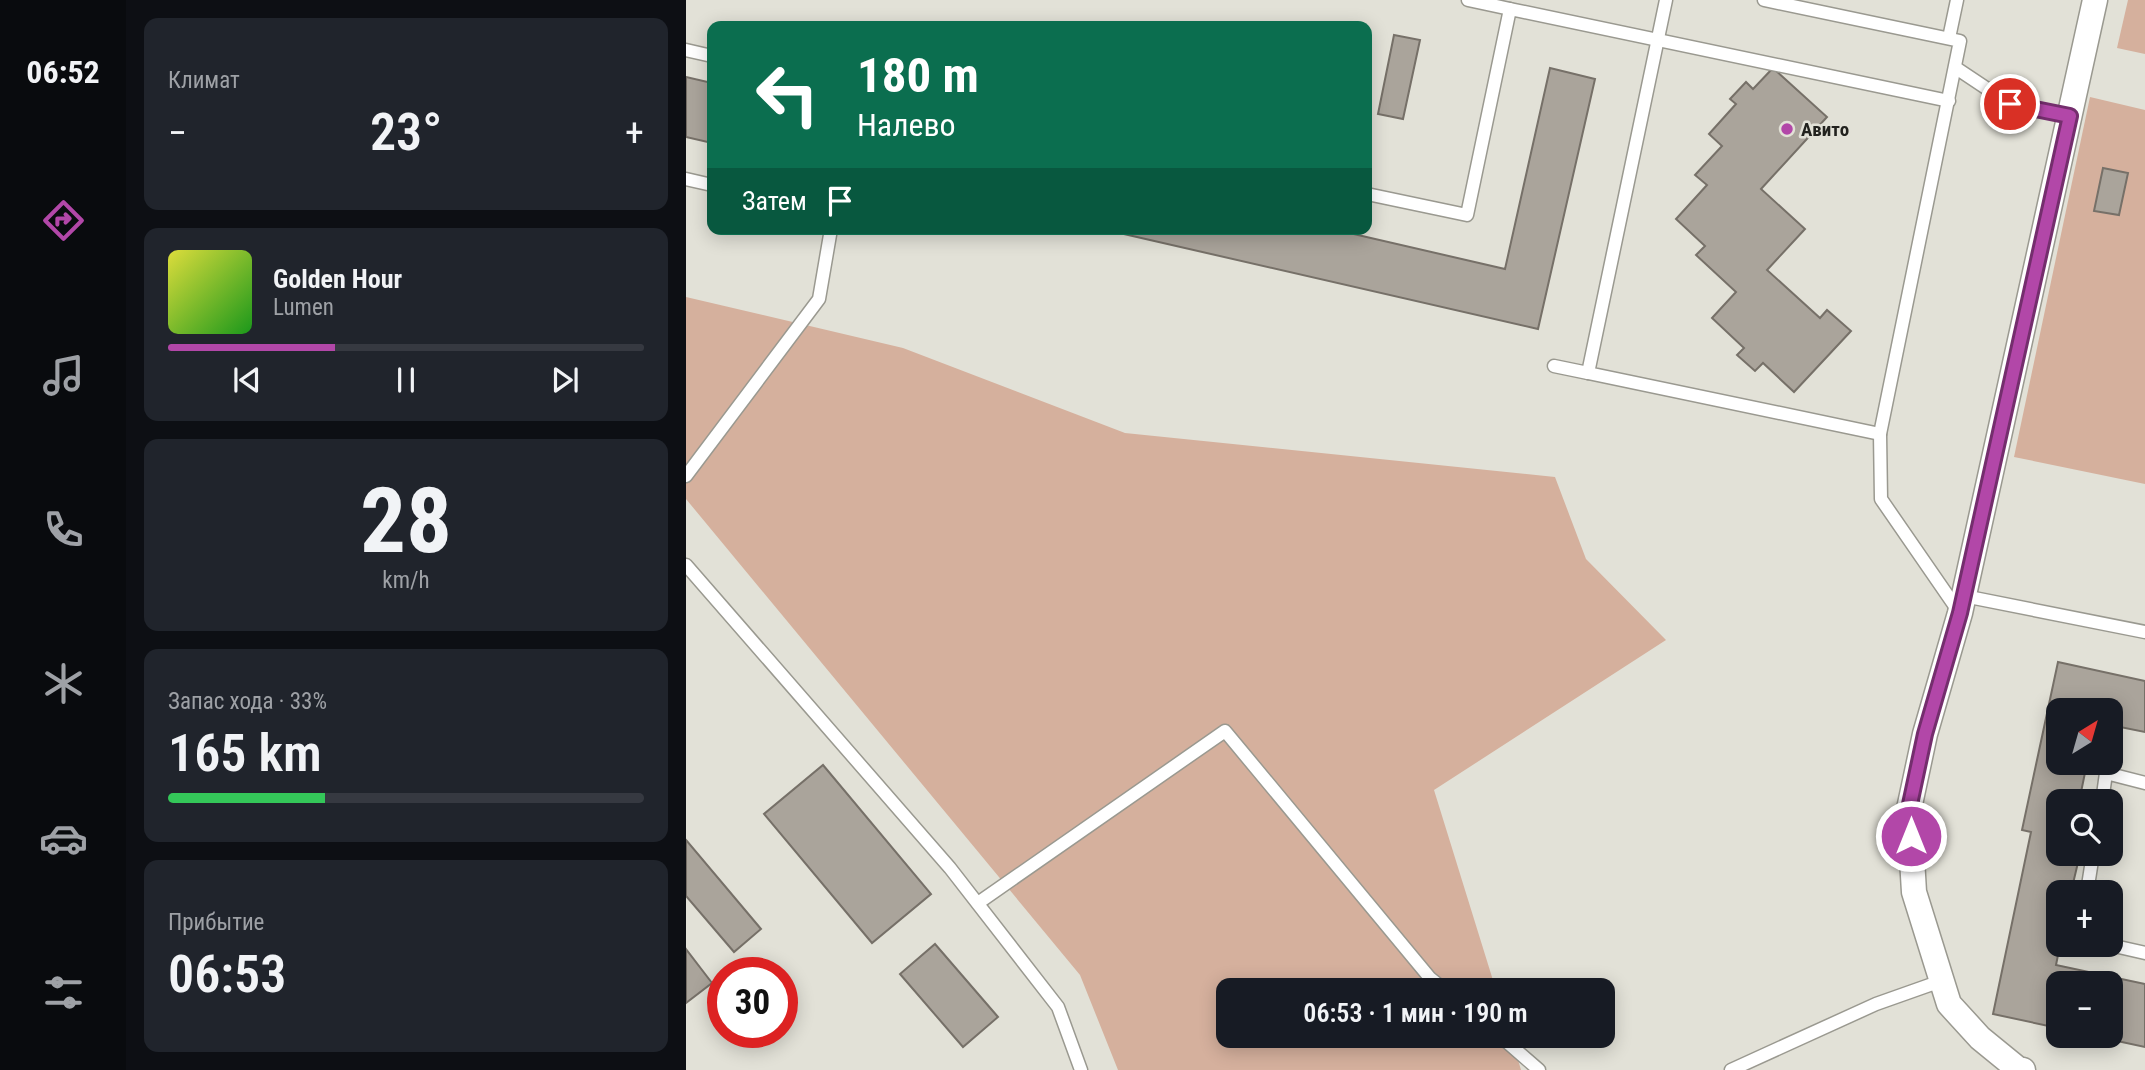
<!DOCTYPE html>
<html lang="ru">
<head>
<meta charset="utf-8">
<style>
  :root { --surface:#171b24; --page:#20242c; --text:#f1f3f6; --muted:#9ea1a6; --line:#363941; --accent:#b247a8 }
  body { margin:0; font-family:"Roboto Condensed",sans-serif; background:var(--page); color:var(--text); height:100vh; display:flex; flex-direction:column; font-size:26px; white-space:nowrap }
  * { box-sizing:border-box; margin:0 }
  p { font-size:23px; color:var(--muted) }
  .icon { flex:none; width:38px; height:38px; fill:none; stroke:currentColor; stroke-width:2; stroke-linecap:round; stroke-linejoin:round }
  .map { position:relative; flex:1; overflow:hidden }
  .panel { display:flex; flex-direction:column; gap:18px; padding:18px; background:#0d0f14; width:560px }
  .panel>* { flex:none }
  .guide { position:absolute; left:21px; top:21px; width:665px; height:214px; border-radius:14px; box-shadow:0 4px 18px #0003; background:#0b6e4f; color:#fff; overflow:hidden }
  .needle { width:46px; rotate:37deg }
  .controls { position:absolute; left:1360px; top:698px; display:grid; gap:14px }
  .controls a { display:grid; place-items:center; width:77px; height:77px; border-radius:14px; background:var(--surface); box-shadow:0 4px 18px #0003; font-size:35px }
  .speed { position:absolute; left:21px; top:957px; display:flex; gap:14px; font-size:35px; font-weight:700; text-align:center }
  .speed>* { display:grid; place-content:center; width:91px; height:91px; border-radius:50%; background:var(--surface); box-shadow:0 4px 18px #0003; line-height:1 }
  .speed .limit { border:10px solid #d22; background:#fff; color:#111 }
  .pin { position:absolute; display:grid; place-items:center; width:60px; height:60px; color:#fff; margin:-30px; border:4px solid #fff; border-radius:50%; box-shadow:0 2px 7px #0007 }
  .me { position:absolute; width:77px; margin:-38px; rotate:0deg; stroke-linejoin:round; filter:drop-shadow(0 0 5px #0008) }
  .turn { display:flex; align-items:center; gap:24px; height:147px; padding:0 35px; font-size:32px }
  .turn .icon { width:91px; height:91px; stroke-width:2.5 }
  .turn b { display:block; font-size:49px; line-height:60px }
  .then { display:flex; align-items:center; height:66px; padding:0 35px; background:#0003; gap:14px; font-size:26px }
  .big { font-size:52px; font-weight:600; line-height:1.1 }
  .panel .card { flex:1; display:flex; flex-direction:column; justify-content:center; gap:10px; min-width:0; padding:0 24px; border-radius:14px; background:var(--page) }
  .panel .dial { align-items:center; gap:0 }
  .dial b { font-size:91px; line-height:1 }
  .song { display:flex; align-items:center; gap:21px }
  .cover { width:84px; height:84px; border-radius:10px; background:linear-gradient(135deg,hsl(60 70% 55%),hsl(120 70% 35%)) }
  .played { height:7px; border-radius:4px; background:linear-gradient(90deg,var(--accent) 35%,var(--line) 35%) }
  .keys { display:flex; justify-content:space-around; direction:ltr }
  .heat { display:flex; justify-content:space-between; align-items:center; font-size:38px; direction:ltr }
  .charge { height:10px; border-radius:5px; background:linear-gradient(90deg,#34c759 33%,var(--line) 0) }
  .trip { position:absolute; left:530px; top:978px; width:399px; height:70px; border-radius:14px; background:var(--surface); box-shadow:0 4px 18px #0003; font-weight:600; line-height:70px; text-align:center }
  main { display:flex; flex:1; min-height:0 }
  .tab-bar { display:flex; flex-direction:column; width:126px; justify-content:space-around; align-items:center; background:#090b0e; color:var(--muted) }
  .tab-bar .icon { width:49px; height:49px }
  .tab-bar .current { color:var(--accent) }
  .tab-bar b { font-size:32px; color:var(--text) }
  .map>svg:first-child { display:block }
  .green { fill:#d5b09d }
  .building { fill:#aaa49b; stroke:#767068; stroke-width:2 }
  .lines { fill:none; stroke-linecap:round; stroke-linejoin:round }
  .service-casing { stroke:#9a9990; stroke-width:15 }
  .minor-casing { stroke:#9a9990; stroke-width:27 }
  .service { stroke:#fff; stroke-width:12 }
  .minor { stroke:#fff; stroke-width:24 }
  .route-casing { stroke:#742e6d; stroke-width:18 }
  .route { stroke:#b247a8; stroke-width:12 }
  .poi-dot { fill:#b247a8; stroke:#e2e1d7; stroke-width:2.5 }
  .labels { text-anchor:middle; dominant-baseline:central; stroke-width:5; stroke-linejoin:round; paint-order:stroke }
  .poi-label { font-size:19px; font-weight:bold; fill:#22221e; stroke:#e2e1d7; text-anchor:start }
</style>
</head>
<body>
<main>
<nav class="tab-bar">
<b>06:52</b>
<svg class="icon current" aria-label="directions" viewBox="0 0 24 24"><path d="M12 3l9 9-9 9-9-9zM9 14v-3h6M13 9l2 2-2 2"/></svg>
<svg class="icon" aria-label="music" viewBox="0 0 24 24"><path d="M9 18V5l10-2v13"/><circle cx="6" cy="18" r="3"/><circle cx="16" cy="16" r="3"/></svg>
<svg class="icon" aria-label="phone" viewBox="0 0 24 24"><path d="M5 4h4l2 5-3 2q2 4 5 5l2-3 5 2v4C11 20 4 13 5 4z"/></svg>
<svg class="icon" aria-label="climate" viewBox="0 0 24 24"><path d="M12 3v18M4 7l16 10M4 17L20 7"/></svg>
<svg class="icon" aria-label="car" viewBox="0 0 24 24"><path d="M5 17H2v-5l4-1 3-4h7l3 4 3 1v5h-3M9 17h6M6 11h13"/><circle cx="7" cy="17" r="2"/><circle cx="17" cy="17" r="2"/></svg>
<svg class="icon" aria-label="filters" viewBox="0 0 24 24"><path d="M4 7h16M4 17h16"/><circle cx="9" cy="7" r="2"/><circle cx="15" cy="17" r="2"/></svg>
</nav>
<section class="panel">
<div class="card"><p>Климат</p>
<div class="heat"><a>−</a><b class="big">23°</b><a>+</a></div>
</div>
<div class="card">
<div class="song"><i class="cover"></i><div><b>Golden Hour</b><p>Lumen</p></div></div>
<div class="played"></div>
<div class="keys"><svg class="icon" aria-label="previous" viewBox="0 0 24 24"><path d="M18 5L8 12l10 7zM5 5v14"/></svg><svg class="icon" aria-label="pause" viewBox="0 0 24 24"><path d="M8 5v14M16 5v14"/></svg><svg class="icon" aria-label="next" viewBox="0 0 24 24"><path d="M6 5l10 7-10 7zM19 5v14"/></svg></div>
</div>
<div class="card dial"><b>28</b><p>km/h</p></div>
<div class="card"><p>Запас хода · 33%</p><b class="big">165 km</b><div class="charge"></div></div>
<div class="card"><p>Прибытие</p><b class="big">06:53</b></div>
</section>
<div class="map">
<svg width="1459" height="1070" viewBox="0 0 1459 1070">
  <rect width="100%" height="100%" fill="#e2e1d7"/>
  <!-- green -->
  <g class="green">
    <path d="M1442 0H1459V54L1431 48Z"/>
    <path d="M1404 97 1459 110V484L1328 457Z"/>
    <path d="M0 297 217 348 439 433 869 477 900 559 980 640 748 790 810 990H542V1036H825L835 1070H432L394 975 0 499Z"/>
  </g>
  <!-- building -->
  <g class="building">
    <path d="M708 35 734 40 717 119 692 114Z"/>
    <path d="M864 68 909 79 852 329 416 229H646L819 269Z"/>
    <path d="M1087 68 1141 117 1075 189 1119 229 1081 270 1134 318 1141 310 1165 331 1108 392 1077 363 1069 371 1051 355 1058 348 1026 318 1050 292 1010 255 1019 246 990 219 1021 185 1009 175 1036 146 1023 134 1050 104 1044 99 1060 82 1067 89Z"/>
    <path d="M0 77 26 83V143L0 137Z"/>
    <path d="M1417 168 1442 173 1433 215 1408 211Z"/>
    <path d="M1372 662 1459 681V732L1424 725V710H1372V763H1401L1393 802H1372V854H1394L1385 892H1372V945H1374L1370 965 1459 984V1047L1408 1036H1424V984H1372V1028L1307 1014 1345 832 1336 830Z"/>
    <path d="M137 765 245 894 186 943 78 814Z"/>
    <path d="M0 840 75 929 48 952 0 896Z"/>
    <path d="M249 944 312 1017 277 1047 214 974Z"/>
    <path d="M0 949 26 983 0 1003Z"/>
  </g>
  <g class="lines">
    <!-- service casing -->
    <g class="service-casing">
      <g id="service">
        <path d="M782 0 824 9"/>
        <path d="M980 0 902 373 1194 434"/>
        <path d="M1078 0 1274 41 1194 434 1195 499 1273 612"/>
        <path d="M1263 38 1271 0"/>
        <path d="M0 50 26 56"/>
        <path d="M1270 68 1324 104 1384 116"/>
        <path d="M0 179 26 185"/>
        <path d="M681 194 781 215 824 9 1263 101"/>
        <path d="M868 366 902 373"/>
        <path d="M0 476 133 299 145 229"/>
        <path d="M0 565 264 868 372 1007 395 1070"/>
        <path d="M1278 596 1459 632"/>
        <path d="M1416 802 1420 773 1459 783"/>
        <path d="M1401 892 1407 854"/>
        <path d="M292 903 539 731 744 978 759 990"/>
        <path d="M1424 945 1459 953"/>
        <path d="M814 1036 853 1070"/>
        <path d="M1045 1070 1190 1004 1255 981"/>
      </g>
    </g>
    <!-- minor casing -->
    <g class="minor-casing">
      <path id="minor" d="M1337 1070 1332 1069 1294 1038 1263 1004 1228 892 1223 809 1239 734 1274 613 1409 0"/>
    </g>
    <!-- service -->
    <use href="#service" class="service"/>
    <!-- minor -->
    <use href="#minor" class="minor"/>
  </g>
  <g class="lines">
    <!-- route casing -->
    <g class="route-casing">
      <path id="route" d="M1225 836 1223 809 1239 734 1274 613 1384 116 1324 104"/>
    </g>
    <!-- route -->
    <use href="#route" class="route"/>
  </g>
  <!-- markers -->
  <circle class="poi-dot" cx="1101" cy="129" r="7"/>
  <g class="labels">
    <!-- poi labels -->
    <g class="poi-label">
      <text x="1115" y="129">Авито</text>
    </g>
  </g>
</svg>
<div class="controls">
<a><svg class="needle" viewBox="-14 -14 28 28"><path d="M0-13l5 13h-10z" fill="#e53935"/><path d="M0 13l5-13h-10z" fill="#9ea1a6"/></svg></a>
<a><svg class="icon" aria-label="search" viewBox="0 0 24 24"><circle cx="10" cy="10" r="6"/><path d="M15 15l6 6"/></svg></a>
<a>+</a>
<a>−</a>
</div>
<div class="speed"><div class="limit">30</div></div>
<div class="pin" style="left:1324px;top:104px;background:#d93025"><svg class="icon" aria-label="arrive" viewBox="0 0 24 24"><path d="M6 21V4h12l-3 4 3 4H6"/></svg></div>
<svg class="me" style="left:1225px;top:836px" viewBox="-20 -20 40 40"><circle r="17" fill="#b247a8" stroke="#fff" stroke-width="3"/><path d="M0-11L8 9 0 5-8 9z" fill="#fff"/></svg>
<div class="trip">06:53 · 1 мин · 190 m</div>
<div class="guide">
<div class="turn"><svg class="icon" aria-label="left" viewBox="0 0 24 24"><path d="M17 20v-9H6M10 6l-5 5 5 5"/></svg><div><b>180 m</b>Налево</div></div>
<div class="then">Затем<svg class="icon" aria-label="arrive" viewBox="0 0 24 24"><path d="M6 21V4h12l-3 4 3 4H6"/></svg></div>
</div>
</div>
</main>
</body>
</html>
